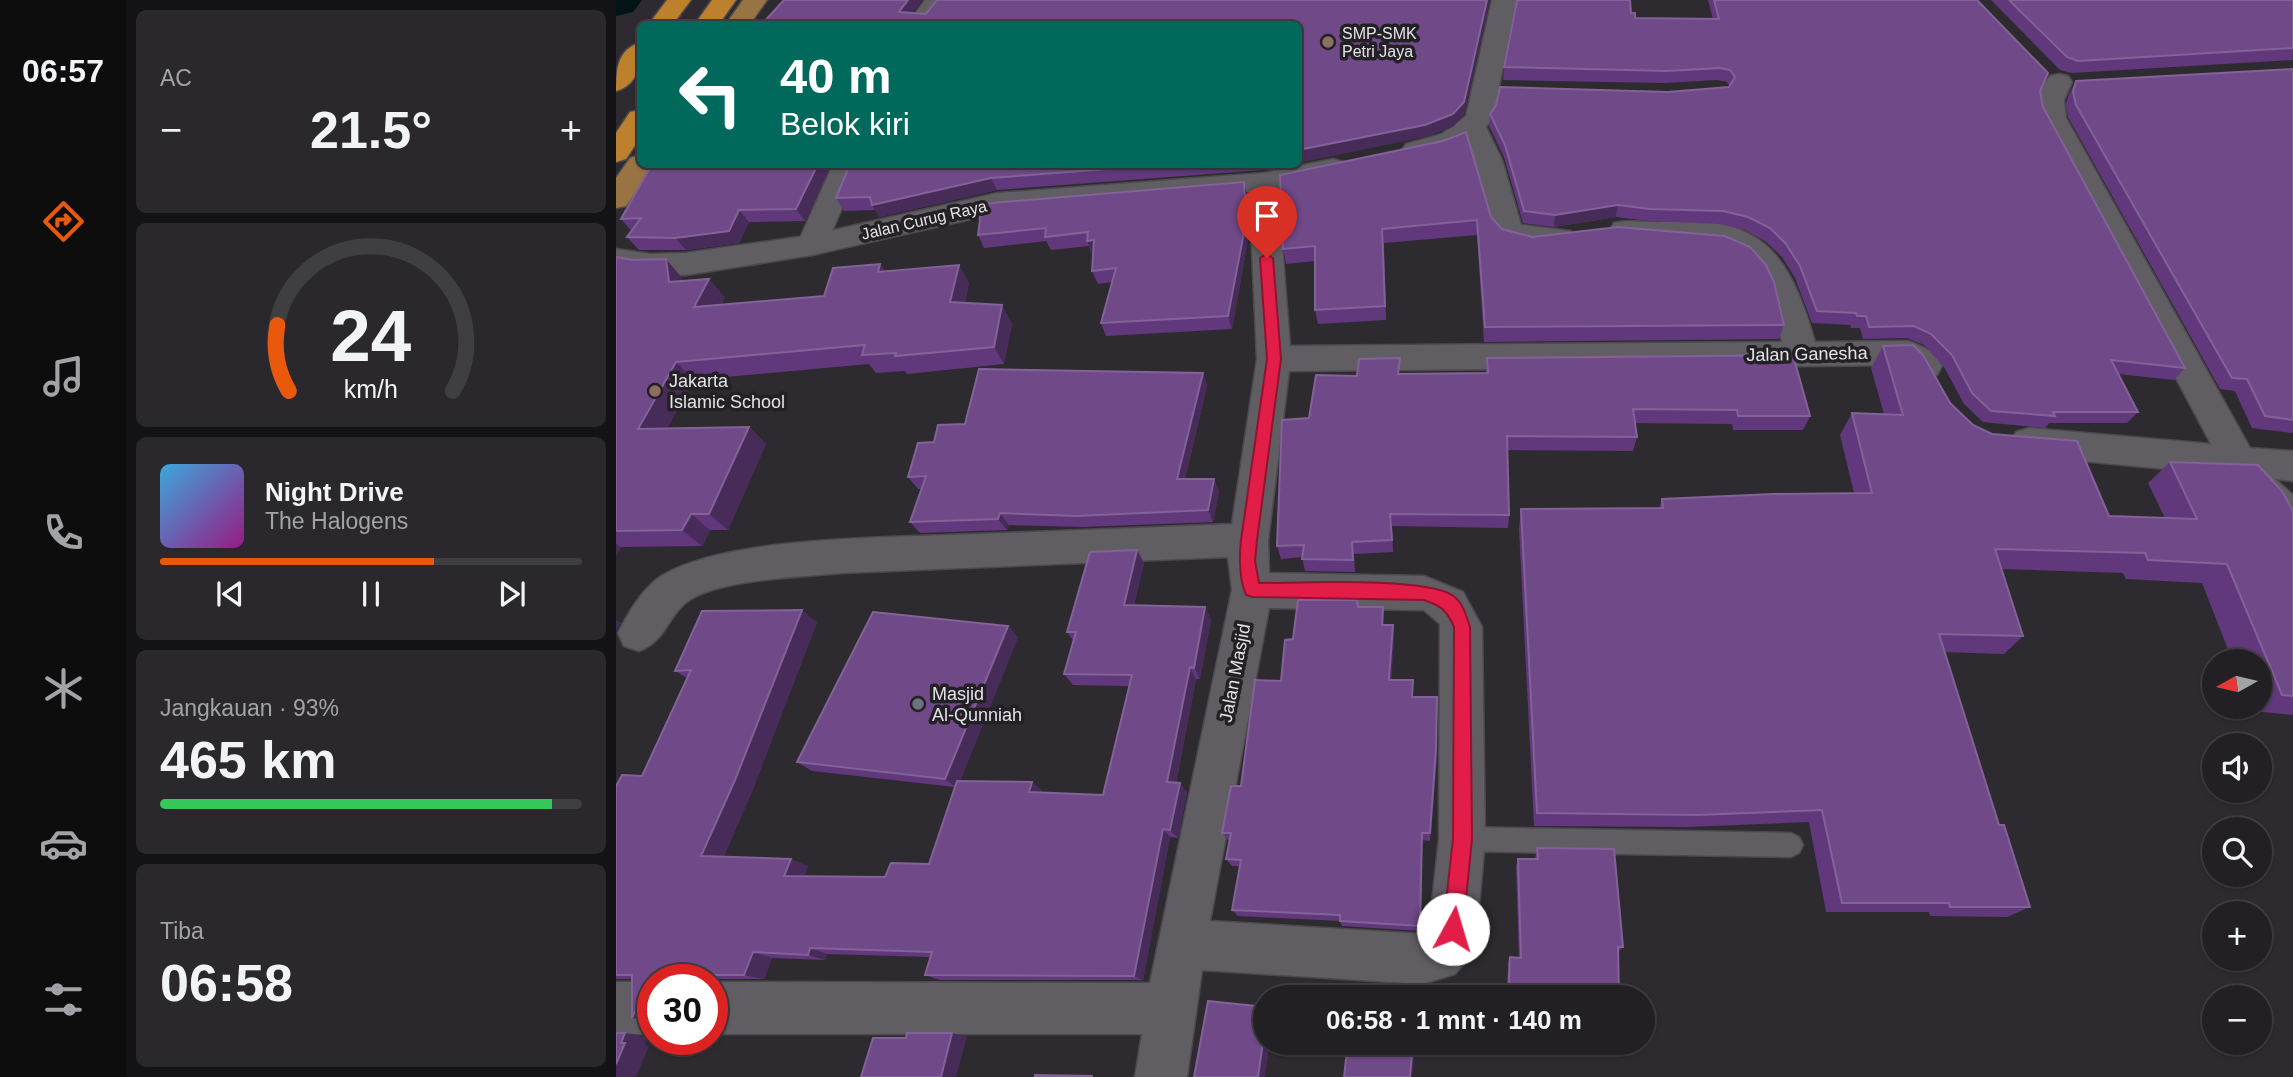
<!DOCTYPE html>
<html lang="id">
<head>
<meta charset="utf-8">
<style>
  :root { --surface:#222024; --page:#2a282c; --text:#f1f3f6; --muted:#a2a3a6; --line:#3f3e41; --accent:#ea580c }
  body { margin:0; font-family:Arial,sans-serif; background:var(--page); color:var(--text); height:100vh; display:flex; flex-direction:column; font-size:26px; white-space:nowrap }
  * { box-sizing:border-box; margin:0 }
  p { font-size:23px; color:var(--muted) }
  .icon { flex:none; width:38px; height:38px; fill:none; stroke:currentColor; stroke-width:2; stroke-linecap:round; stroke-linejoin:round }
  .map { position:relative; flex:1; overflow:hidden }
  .side { display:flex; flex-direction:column; gap:10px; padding:10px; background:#131214; width:490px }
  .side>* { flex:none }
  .hud { position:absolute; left:21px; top:21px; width:665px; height:147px; border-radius:10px; box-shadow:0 2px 5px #0004,0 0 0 2px var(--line); background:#00695c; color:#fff; overflow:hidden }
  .needle { width:46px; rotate:262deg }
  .fabs { position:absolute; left:1586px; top:649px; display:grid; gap:14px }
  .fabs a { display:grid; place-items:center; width:70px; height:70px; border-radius:50%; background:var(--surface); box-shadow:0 2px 5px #0004,0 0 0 2px var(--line); font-size:35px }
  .speed { position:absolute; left:21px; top:964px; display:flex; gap:14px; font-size:35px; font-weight:700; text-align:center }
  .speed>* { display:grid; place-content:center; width:91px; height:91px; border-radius:50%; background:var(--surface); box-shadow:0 2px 5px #0004,0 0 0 2px var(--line); line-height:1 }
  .speed .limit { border:10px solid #d22; background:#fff; color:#111 }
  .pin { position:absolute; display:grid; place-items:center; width:60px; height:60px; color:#fff; margin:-72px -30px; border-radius:50% 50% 50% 0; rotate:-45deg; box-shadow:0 0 7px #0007 }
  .pin .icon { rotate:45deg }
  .me { position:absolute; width:77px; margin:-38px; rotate:6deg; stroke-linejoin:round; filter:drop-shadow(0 0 5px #0008) }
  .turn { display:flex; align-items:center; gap:24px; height:147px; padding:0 28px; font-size:32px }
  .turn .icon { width:91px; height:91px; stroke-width:2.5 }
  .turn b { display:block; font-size:49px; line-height:60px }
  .big { font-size:52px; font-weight:800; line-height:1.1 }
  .side .card { flex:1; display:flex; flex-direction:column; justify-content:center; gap:10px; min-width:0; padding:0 24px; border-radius:10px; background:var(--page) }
  .side .dial { align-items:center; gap:0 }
  .dial svg { height:182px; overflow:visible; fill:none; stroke:var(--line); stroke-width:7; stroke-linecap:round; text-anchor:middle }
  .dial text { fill:var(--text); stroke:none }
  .song { display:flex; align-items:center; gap:21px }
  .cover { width:84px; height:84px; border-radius:10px; background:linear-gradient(135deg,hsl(200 70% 55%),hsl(310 70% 35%)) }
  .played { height:7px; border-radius:4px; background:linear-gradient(90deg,var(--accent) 65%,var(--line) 65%) }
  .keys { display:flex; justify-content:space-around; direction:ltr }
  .heat { display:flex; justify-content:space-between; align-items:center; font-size:38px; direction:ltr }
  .charge { height:10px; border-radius:5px; background:linear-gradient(90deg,#34c759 93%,var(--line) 0) }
  .trip { position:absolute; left:637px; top:985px; width:402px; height:70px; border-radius:35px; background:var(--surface); box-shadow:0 2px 5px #0004,0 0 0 2px var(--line); font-weight:800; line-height:70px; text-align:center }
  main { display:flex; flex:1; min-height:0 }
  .tab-bar { display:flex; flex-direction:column; width:126px; justify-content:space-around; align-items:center; background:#0e0d0e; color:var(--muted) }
  .tab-bar .icon { width:49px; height:49px }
  .tab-bar .active { color:var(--accent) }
  .tab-bar b { font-size:32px; color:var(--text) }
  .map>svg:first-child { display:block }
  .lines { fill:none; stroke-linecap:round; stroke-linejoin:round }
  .river { fill:#031417; fill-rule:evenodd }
  .service-casing { stroke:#4c494d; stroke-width:3 }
  .minor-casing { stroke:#4c494d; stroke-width:3 }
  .tertiary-casing { stroke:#4c494d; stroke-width:3 }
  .primary-casing { stroke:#4c494d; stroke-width:3 }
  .motorway-casing { stroke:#4c494d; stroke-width:3 }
  .service { fill:#605e63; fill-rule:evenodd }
  .minor { fill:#605e63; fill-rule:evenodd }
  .tertiary { fill:#605e63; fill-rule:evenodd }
  .primary { fill:#987343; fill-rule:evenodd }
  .motorway { fill:#bd812e; fill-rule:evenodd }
  .wall { fill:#62387d }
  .shaded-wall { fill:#472b59 }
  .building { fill:#704a88; stroke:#826297; stroke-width:2 }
  .route { fill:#e11d48; stroke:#92132f; stroke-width:2 }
  .education-dot { fill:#8d6e63; stroke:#242126; stroke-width:2.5 }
  .worship-dot { fill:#6b7280; stroke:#242126; stroke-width:2.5 }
  .labels { text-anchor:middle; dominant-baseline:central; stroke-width:7; stroke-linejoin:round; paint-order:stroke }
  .far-poi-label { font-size:16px; fill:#e4e2e5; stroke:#242126; text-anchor:start }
  .far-street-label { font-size:16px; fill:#e4e2e5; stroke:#242126 }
  .street-label { font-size:18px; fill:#e4e2e5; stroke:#242126 }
  .poi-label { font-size:18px; fill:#e4e2e5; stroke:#242126; text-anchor:start }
</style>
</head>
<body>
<main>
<nav class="tab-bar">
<b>06:57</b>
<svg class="icon active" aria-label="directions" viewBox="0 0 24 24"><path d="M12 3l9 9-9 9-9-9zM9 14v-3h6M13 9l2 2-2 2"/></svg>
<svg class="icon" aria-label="music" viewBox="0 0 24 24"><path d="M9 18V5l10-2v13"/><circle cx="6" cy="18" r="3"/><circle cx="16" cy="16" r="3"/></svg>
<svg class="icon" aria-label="phone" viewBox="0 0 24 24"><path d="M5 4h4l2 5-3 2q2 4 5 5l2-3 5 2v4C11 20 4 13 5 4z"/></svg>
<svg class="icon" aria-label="climate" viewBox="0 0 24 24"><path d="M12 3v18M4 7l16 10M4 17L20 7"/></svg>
<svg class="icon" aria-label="car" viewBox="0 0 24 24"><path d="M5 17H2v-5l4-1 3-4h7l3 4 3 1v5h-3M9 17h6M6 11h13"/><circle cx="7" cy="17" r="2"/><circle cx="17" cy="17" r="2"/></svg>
<svg class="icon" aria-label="filters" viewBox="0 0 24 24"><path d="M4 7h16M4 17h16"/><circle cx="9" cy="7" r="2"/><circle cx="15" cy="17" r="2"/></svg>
</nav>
<section class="side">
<div class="card"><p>AC</p>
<div class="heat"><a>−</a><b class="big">21.5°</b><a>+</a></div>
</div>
<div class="card dial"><svg viewBox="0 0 100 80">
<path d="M14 69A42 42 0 1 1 86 69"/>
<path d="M14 69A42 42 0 0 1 9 40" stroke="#ea580c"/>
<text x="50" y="56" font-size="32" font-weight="700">24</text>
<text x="50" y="72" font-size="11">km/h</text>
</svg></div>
<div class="card">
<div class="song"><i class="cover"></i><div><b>Night Drive</b><p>The Halogens</p></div></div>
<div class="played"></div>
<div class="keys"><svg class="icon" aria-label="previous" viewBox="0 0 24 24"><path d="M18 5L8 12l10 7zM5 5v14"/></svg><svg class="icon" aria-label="pause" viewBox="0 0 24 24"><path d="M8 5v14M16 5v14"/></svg><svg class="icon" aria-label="next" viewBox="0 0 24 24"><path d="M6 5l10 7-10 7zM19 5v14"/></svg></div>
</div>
<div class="card"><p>Jangkauan · 93%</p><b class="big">465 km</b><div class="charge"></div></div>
<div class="card"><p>Tiba</p><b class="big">06:58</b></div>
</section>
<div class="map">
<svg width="1677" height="1077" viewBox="0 0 1677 1077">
  <rect width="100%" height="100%" fill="#2d2b30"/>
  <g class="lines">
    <!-- river -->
    <path class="river" d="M0 0H26L17 12 0 16Z"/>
    <!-- service casing -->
    <g class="service-casing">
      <path id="service" d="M846 827 1175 833 1183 837 1187 845 1183 853 1175 857 846 851 838 847 834 839 838 831Z"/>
    </g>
    <!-- minor casing -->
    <g class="minor-casing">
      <g id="minor">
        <path d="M309 0H333L316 24H292Z"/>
        <path d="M1443 74 1452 76 1456 82 1448 100 1450 118 1634 448 1677 451V481L1659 479 1677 495V531C1648 521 1631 498 1613 475L1413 456 1400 452 1395 442 1400 432 1413 428 1595 444 1422 118C1417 101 1424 90 1434 76Z"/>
        <path d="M857 119 867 121 886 160 905 225 954 231 958 238 954 245C933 251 889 251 877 231L858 160 843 127 847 121Z"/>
        <path d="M217 164H245L207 252 196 255 185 252 181 245Z"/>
        <path d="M647 173 657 176 661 182 674 346 1166 342C1149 275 1140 242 1063 241 1040 241 1021 243 998 237L994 230 998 223C1013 219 1030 223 1046 222 1146 214 1173 253 1199 342L1291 341C1306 345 1318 352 1326 366L1321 375C1305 380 1297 375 1284 365L673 371 652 540 653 573 808 576 847 592 866 627 869 839 861 929 849 962 839 974 806 984 586 970 571 1077H519L526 1034H96V982L534 983 616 590 612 557 225 573C186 577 108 579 75 599 51 614 52 640 23 651L8 646 2 633C12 613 28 586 47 575 111 538 255 538 330 535 425 532 521 528 616 524L641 359 633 182 637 176ZM653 608 808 610 824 624 823 839 813 929 808 934 594 921Z"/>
        <rect x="0" y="982" width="37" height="52"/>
      </g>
    </g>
    <!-- tertiary casing -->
    <g class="tertiary-casing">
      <g id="tertiary">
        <path d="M876 0H900L877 117 873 123 861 137 845 146 800 159 790 156 786 150 790 144 826 134 850 116Z"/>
        <path d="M717 159 727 162 731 168 727 174 647 191 382 213 196 255 70 275 34 276 0 269V249L34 254 70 253 196 235 382 193 647 173Z"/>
      </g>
    </g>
    <!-- primary casing -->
    <g class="primary-casing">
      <g id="primary">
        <path d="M127 0H151L134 24H110Z"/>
        <path d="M24 155V164H38L10 206 0 208V178L14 158Z"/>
      </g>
    </g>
    <!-- motorway casing -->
    <g class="motorway-casing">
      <g id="motorway">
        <path d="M51 0H75L57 24H33Z"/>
        <path d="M96 0H120L103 24H79Z"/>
        <path d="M24 43C26 63 22 85 0 91 0 71 1 49 24 43Z"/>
        <path d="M24 110V138L10 159 0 162V133L14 112Z"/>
      </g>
    </g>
    <!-- service -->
    <use href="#service" class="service"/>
    <!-- minor -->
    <use href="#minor" class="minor"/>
    <!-- tertiary -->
    <use href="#tertiary" class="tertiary"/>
    <!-- primary -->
    <use href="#primary" class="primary"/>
    <!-- motorway -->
    <use href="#motorway" class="motorway"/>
  </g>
  <!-- wall -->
  <g class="wall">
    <path d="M1092 0H1361L1424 91 1427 107 1569 368 1558 380 1502 374 1522 412 1511 423H1433L1429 428 1367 422 1348 404 1328 367 1308 345 1291 338 1247 339 1244 328H1235L1234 325 1196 323 1179 278 1166 257 1149 241 1129 230 1104 224 1032 221 1000 217 938 227 907 223 888 157 873 126 874 114 1052 92 1114 87 1111 82 1101 80 1049 83 887 80 888 67 1015 13 1019 18 1097 19Z"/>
    <path d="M1375 0H1677V60L1455 73 1444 70Z"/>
    <path d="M1677 69V433L1636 428 1619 391 1604 389 1452 117 1450 104 1453 94 1460 81Z"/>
    <path d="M216 164 189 221 133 222 123 243 70 250H23L11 237 16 232 5 219Z"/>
    <path d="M234 164H676L647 170 381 190 263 217 259 210 228 211 220 198Z"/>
    <path d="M664 175 875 217 886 229 1168 325 1163 339 868 342 861 235 768 243 770 320 702 324 699 310V261L670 264 667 249Z"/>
    <path d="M628 182 631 195 633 234 616 329 490 336 485 323 496 282 482 284 476 271 477 254H476L473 246 435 250 430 241 368 248 362 235Z"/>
    <path d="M0 257 66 278V281L109 297 105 305 208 296 264 264 269 271 343 265 353 283 349 302 396 323 388 364 291 374 289 371 260 373 253 364 78 380 51 428 133 427 150 444 112 530H94L86 546 5 547 0 556Z"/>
    <path d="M1267 346 1334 403 1357 425 1493 516 1549 518 1532 483 1554 462 1677 511V715L1637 711 1635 707H1643V662H1617L1586 583 1510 579 1507 573 1385 569 1407 636 1388 654 1329 652 1383 825 1414 907 1391 917 1314 916 1313 912H1210L1193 822 1072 827 918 826 903 529 905 509 1043 508 1046 499 1238 493 1224 435 1236 413 1268 414 1255 368Z"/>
    <path d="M871 358 1194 416 1187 430H1117L1116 424 1019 423 1021 437 1017 451 891 450 893 515 892 528 776 526 777 552 738 554 739 572 689 571 686 557 665 559 661 546 693 418 741 376 784 374 870 373Z"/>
    <path d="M587 373 591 386 569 479H598L603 491 597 522 467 527 393 525 391 530 304 533 294 522 305 489H302L292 477 318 442 349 424Z"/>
    <path d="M521 550 528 563 518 605 595 619 584 679H580L560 783 571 792 562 838 554 837 527 980H324L309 975 314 957 211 954 209 960 156 958 148 979H0V786L26 776 71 678 59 671 201 622 137 789 108 856 192 866 188 876 269 877 313 864 339 787 196 771 181 762 402 637 344 781 416 782 426 791V793L487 795 513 686 457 685 448 674 457 640 451 632Z"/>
    <path d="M742 607H767L768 625H777L778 636 775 680H797V697L821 707V758L814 841 806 840 805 931 726 926 724 921 622 916 616 910 624 866H616L610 859 613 840H612L606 833 665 681 677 639Z"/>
    <path d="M921 848 1007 947 1002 952 1003 998H891L892 962 894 957 903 958 900 866 902 859H919Z"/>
  </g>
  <!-- shaded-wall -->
  <g class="shaded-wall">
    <path d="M292 0H306L289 24 283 12Z"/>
    <path d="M871 0H874L848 115 837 127 809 137 682 163V150Z"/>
    <path d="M202 164H216L189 221 180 209Z"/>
    <path d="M645 164H676L647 170Z"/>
    <path d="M375 178 381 190 263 217 256 205Z"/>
    <path d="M628 182 631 195 633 234 616 329 612 316Z"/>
    <path d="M1002 205 1000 217 938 227 939 215Z"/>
    <path d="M123 210 133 222 123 243 70 250 59 238Z"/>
    <path d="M478 240 483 253 476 254 471 241Z"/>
    <path d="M50 259 66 278 70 300 53 282Z"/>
    <path d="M264 264 276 283 262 272Z"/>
    <path d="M343 265 353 283 345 320 334 302Z"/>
    <path d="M93 279 109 297 94 325 78 307Z"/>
    <path d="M386 305 396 323 388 364 378 347Z"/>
    <path d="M60 362 78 380 41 446 22 429Z"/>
    <path d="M587 373 591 386 566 491 561 479Z"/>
    <path d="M133 427 150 444 112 530 93 514Z"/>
    <path d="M598 479 603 491 597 522 592 510Z"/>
    <path d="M384 513 393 525 391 530 382 519Z"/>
    <path d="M75 514 94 530 86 546 66 530Z"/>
    <path d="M0 544 5 547 0 556Z"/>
    <path d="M521 550 528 563 515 617 508 605Z"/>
    <path d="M589 607 595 619 584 679 578 668Z"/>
    <path d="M767 607 768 618 767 636 766 625Z"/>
    <path d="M186 610 201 622 137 789 105 863 85 856Z"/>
    <path d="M0 620 5 623 0 631Z"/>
    <path d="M777 625 778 636 775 690 773 680Z"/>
    <path d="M392 626 402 637 341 788 329 779Z"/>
    <path d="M574 667 580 679 558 791 551 782Z"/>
    <path d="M821 707V758L814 841V833Z"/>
    <path d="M416 782 426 791 424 801 413 792Z"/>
    <path d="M564 783 571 792 562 838 554 830Z"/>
    <path d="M547 829 554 837 527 980 518 976Z"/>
    <path d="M806 833V840L805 931 804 926Z"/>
    <path d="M175 859 192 866 186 883 168 876Z"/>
    <path d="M194 948 211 954 209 960 192 955Z"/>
    <path d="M137 952 156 958 148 979 128 975Z"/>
    <path d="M36 975 58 979 37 980V1021L16 1018Z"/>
    <path d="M649 1028V1043H654L649 1077H642Z"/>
    <path d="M9 1033 33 1037 29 1045 33 1046 20 1077H0V1064L5 1043Z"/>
    <path d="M336 1033 351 1037 340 1077H325Z"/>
    <path d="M797 1043H799L796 1077H794Z"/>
  </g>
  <!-- building -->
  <g class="building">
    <path d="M168 0H292L283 12 310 14 321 0H871L848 102 837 114 809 125 682 150V24H146Z"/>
    <path d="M901 0H1014L1015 13H1019V18L1103 19 1098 0H1361L1432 73 1424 91 1427 107 1569 368 1495 360 1522 412H1437L1439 416 1375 411 1356 393 1336 355 1315 334 1298 326 1253 327 1250 316H1241L1240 313 1201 311 1184 266 1170 244 1154 228 1132 217 1107 211 1034 209 1002 205 939 215 908 211 889 145 874 114 880 105 884 87 1052 92 1113 87 1119 77 1114 70 1104 68 1051 71 888 67Z"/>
    <path d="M1393 0H1677V48L1462 61 1451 57Z"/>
    <path d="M1677 69V420L1649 416 1631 379 1616 378 1460 105 1457 92 1460 81Z"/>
    <path d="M850 132 875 217 886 229 916 237 1002 227 1109 236 1134 247 1150 265 1158 282 1168 325 869 327 861 220 766 229 769 306 699 310V246L667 249 664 175 827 141Z"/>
    <path d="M36 164H202L180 209 123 210 113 231 59 238 11 237 25 218 5 219Z"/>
    <path d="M234 164H557L375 178 256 205 254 197 220 198Z"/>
    <path d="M628 182 630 222 612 316 485 323 500 268 476 271 478 240 471 241 472 232 429 237 430 228 362 235 366 205 376 203Z"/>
    <path d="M0 257 17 260 50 259 53 282 93 279 78 307 208 296 217 268 264 264 262 272 343 265 334 302 386 305 378 347 279 356 280 353 246 355 249 345 60 362 22 429 133 427 93 514H75L66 530 0 531Z"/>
    <path d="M1297 345 1307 355 1334 403 1357 425 1376 434 1461 441 1493 516 1581 519 1554 462 1642 465 1666 491 1677 511V696L1666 695 1611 564 1532 560 1529 553 1379 549 1407 636 1323 634 1383 825H1388L1414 907H1334L1333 903H1226L1206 810 1081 815 921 813 905 509 1047 508 1046 499 1157 494 1256 493 1236 413 1287 415 1267 346Z"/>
    <path d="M1177 355 1194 416H1122L1121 410 1017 409 1021 437 891 436 893 515 774 514 776 540 736 542 737 560 686 559 688 545 661 546 666 420 693 418 700 375 741 376 743 359 784 358 782 374 872 373 871 358Z"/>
    <path d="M363 369 587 373 561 479H598L592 510 460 516 384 513 382 519 294 522 310 476 292 477 302 443 318 442 322 425 349 424Z"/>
    <path d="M521 550 508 605 589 607 578 668 574 667 551 782 564 783 554 830 547 829 518 976 309 975 316 952 194 948 192 955 137 952 128 975H36L16 1018V975H0V786L6 775 26 776 75 670 59 671 86 611 186 610 119 780 85 856 175 859 168 876 269 877 275 863 313 864 341 781 416 782 413 792 487 795 516 675 448 674 460 632H451L474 552Z"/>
    <path d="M682 600H741L742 607H767L766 625H777L773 680H797L796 697H821L820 749 814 833H806L804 926 724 921V915L616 910 625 860 610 859 615 833H606L615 786H625L639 680 665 681 669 640 677 639Z"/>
    <path d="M257 612 392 626 329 779 181 762Z"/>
    <path d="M921 848 998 849 1007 947H1002L1003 998H892L894 957 905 958 902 859H922Z"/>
    <path d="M592 1001 649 1007V1028L642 1077H578Z"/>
    <path d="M0 1033H9L5 1043H9L0 1064Z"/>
    <path d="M291 1033H336L325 1077H245L257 1038H290Z"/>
    <path d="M732 1043H797L794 1077H728Z"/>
    <path d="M419 1075 477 1076 419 1077Z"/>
  </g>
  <!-- route -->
  <path class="route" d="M651 254 657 258 665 359 641 540 639 561 643 583C684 583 806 577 836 595 847 602 850 615 854 627L856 839 847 929 844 937 837 940 830 937 827 929 837 839 838 627C831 610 825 606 808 600L636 597 630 595C623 578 623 558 625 540L651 359 644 258Z"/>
  <!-- markers -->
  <g class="education-dot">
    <circle cx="712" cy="42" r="7"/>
    <circle cx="39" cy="391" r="7"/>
  </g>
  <circle class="worship-dot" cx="302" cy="704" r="7"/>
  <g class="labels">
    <!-- far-poi labels -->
    <g class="far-poi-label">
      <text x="726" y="33">SMP-SMK<tspan x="726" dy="18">Petri Jaya</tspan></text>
    </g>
    <!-- far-street labels -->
    <g class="far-street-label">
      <text transform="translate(308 220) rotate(-13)">Jalan Curug Raya</text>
    </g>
    <!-- street labels -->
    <g class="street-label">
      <text transform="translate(1191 354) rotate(-1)">Jalan Ganesha</text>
      <text transform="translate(619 673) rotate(-79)">Jalan Masjid</text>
    </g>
    <!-- poi labels -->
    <g class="poi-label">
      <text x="53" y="381">Jakarta<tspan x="53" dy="21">Islamic School</tspan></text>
      <text x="316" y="694">Masjid<tspan x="316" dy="21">Al-Qunniah</tspan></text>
    </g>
  </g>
</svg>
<div class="fabs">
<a><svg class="needle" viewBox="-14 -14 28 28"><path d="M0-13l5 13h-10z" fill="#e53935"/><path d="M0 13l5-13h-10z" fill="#a2a3a6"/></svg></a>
<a><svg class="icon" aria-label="sound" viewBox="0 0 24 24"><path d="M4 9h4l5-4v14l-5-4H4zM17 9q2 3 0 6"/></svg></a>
<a><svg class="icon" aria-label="search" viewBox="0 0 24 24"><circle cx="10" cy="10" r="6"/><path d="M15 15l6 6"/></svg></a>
<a>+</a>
<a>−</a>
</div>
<div class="speed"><div class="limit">30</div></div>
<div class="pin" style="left:651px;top:258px;background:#d93025"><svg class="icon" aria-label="arrive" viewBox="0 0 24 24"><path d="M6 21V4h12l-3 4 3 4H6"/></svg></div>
<svg class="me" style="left:837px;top:929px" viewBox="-20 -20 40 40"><circle r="19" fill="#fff"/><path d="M0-13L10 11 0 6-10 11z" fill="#e11d48"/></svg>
<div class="trip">06:58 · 1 mnt · 140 m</div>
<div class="hud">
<div class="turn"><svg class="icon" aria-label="left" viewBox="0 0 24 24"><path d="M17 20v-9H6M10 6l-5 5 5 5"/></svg><div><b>40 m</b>Belok kiri</div></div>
</div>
</div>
</main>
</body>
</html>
